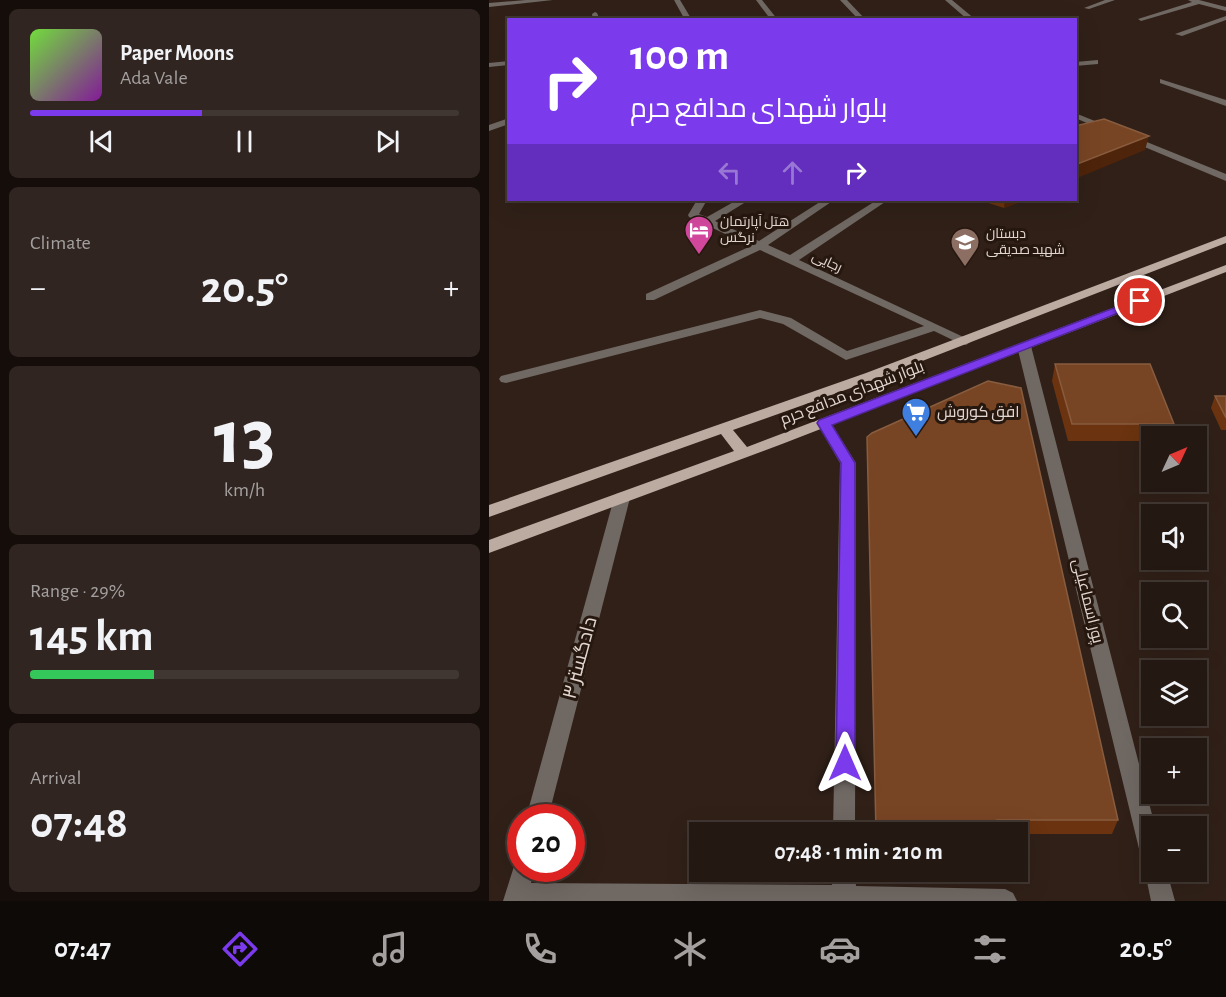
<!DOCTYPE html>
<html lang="en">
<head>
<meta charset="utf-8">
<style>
  :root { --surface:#241812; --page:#302520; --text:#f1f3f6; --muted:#a3a09f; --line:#413732; --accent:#7c3aed }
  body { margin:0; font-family:"Alegreya Sans",Cairo,sans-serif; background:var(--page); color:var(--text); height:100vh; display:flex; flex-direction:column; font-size:22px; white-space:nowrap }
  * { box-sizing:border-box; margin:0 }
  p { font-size:20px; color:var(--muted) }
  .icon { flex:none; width:33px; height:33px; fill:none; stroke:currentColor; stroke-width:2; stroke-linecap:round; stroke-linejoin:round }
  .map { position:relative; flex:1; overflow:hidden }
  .drawer { display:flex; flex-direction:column; gap:9px; padding:9px; background:#140d0a; width:489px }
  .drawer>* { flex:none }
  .guide { position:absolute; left:18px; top:18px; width:570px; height:183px; border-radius:0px; box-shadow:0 6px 24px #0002,0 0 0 2px var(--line); background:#7c3aed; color:#fff; overflow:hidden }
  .needle { width:39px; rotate:46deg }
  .tools { position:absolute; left:652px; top:426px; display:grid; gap:12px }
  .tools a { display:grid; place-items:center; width:66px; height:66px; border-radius:0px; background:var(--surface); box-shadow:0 6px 24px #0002,0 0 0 2px var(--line); font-size:30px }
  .speed { position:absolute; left:18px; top:804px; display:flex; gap:12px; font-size:30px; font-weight:700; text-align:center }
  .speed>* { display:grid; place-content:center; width:78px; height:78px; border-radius:50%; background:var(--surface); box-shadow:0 6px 24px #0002,0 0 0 2px var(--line); line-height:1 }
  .speed .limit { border:9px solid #d22; background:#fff; color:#111 }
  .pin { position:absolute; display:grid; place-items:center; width:51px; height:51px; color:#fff; margin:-26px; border:3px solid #fff; border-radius:50%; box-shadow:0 2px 6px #0007 }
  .me { position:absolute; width:66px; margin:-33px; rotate:0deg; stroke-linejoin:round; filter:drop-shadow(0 0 4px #0008) }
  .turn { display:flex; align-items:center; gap:21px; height:126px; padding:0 24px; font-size:27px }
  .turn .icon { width:78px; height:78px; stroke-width:2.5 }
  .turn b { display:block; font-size:42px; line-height:51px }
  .lanes { display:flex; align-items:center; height:57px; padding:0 24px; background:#0003; justify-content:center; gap:30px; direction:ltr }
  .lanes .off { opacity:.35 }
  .big { font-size:45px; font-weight:700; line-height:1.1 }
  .drawer .tile { flex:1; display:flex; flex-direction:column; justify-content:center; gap:9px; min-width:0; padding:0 21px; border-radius:9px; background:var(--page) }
  .drawer .dial { align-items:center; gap:0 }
  .dial b { font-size:78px; line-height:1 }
  .song { display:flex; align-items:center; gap:18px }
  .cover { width:72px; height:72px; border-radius:9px; background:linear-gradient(135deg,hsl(100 70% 55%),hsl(290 70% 35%)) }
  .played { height:6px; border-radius:3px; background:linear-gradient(90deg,var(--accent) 40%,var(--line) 40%) }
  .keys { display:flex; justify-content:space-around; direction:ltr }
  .heat { display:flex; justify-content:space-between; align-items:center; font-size:33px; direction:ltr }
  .charge { height:9px; border-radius:4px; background:linear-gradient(90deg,#34c759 29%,var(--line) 0) }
  .trip { position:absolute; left:200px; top:822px; width:339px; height:60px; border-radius:0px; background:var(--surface); box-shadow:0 6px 24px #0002,0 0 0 2px var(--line); font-weight:700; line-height:60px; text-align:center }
  .tabs { display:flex; height:96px; justify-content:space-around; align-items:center; background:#0e0a07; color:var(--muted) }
  .tabs .icon { width:42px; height:42px }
  .tabs .active { color:var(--accent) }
  .tabs b { font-size:27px; color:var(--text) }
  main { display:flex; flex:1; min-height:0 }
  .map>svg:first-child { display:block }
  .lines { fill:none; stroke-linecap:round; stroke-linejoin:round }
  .minor { fill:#706863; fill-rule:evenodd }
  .major { fill:#bcaba1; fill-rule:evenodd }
  .wall { fill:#6b330f }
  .shaded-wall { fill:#4e240a }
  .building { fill:#784524; stroke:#885c3f; stroke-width:1.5 }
  .route { fill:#7c3aed; stroke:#51269a; stroke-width:1.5 }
  .labels { text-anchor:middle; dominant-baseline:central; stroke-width:6; stroke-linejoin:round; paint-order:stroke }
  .far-poi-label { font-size:14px; fill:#e1d6d0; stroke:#26170f; text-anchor:start }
  .far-street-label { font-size:14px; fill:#e1d6d0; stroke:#26170f }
  .street-label { font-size:16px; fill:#e1d6d0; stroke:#26170f }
  .poi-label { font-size:16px; fill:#e1d6d0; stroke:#26170f; text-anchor:start }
  .near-street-label { font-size:20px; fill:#e1d6d0; stroke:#26170f }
</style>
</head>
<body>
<main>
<section class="drawer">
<div class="tile">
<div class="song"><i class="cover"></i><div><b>Paper Moons</b><p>Ada Vale</p></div></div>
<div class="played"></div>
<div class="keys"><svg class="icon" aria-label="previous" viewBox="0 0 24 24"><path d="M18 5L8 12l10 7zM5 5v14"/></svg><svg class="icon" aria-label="pause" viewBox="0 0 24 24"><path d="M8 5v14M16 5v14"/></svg><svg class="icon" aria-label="next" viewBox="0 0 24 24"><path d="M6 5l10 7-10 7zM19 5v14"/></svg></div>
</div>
<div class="tile"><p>Climate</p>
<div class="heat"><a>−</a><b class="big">20.5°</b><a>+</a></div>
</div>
<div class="tile dial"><b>13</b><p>km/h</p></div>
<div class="tile"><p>Range · 29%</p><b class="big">145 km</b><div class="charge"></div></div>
<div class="tile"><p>Arrival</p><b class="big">07:48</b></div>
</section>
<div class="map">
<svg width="737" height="901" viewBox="0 0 737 901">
  <rect width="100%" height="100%" fill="#302018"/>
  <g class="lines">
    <!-- minor -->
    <g class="minor">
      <path d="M37 0H64L0 7V3Z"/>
      <path d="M185 0H191L203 20H196Z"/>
      <path d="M267 0H273L289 20H282Z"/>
      <path d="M351 0H358L377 20H370Z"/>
      <path d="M456 0H463L487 20H479Z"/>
      <path d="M616 0H626L600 9 595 8Z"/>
      <path d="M699 0H710L737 7V11L710 4 652 21 649 19 703 2Z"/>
      <path d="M106 12 108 13 111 20H104L103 14Z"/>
      <path d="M737 16V20L693 36 686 34Z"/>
      <path d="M609 60V64L586 66V62Z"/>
      <path d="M20 61V65L0 67V63Z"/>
      <path d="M671 79 737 100V106L671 83Z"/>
      <path d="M586 113 737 174V181L586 118Z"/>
      <path d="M20 118V124L0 131V125Z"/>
      <path d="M208 200H218L210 214 218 217 248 200H260L226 221 270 241 334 200H345L279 245 301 255 388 200H399L310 260 483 341 477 345 472 344 445 331 357 360 294 324 271 318 17 383 12 382 10 379 12 376 271 310 302 318 358 351 435 326 271 250 165 300H157V294L262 246 200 217 199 215Z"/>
      <path d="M535 342 542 346 666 826H663V872H678L686 901H662L656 872 658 866 652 857 528 346Z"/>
      <path d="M335 418 340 420 367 463 366 832H344L351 463 328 423Z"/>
      <path d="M133 492 139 494 141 498 59 818H37L125 498 127 494Z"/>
      <path d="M32 858V868H46L42 883 343 885 344 872H366L367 886 516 889 524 893 528 901H14L27 860Z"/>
    </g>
    <!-- major -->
    <path class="major" d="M737 236V243L387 379 244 430 258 447 737 265V272L293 444 0 553V540L245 451 232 434 0 517V505L377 373Z"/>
  </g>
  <!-- wall -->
  <g class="wall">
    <path d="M490 200H536L515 208Z"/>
    <path d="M566 364 685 424 681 436H663V441H579L563 381Z"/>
    <path d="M726 396H737V430H732L722 408Z"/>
    <path d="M378 437 629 820 623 834H528V832H387Z"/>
  </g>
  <!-- shaded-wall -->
  <g class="shaded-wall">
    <path d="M660 136 656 150 586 179V165Z"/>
    <path d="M516 200H536L515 208Z"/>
  </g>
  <!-- building -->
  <g class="building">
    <path d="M615 119 660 136 586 165V126Z"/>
    <path d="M566 364H661L685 424H583Z"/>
    <path d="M499 381 532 388 629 820H508L509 832H387L378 437 383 433Z"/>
    <path d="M726 396H737V418Z"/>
  </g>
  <!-- route -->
  <path class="route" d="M651 298 657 301 655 303 343 425 366 463V763L363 769 356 772 349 769 347 763 352 463 328 423 330 420Z"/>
  <!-- icons -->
  <defs>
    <g id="hotel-pin" transform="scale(1.5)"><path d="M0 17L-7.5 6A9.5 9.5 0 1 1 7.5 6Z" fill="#d1479c" stroke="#26170f"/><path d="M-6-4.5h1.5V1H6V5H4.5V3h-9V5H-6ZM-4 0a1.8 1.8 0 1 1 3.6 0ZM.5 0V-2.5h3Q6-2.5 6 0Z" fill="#fff"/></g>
    <g id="school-pin" transform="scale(1.5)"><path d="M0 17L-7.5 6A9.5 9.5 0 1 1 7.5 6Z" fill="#8d6e63" stroke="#26170f"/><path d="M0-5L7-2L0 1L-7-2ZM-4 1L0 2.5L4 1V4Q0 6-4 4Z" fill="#fff"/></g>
    <g id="supermarket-pin" transform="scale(1.5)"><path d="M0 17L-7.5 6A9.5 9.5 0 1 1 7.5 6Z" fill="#3f7fe0" stroke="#26170f"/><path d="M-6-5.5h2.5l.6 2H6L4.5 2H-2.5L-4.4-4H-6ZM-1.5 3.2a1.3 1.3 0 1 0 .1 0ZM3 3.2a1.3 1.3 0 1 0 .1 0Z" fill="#fff"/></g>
  </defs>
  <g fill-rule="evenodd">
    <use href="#hotel-pin" x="210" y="230"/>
    <use href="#school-pin" x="476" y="242"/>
    <use href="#supermarket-pin" x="427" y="412"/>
  </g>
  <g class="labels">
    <!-- far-poi labels -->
    <g class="far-poi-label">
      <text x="231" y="222">هتل آپارتمان<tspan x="231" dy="16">نرگس</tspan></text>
      <text x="497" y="234">دبستان<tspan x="497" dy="16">شهید صدیقی</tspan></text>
    </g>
    <!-- far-street labels -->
    <g class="far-street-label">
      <text transform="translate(338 262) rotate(25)">رجایی</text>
    </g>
    <!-- street labels -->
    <g class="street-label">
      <text transform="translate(363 393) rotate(-21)">بلوار شهدای مدافع حرم</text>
      <text transform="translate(599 601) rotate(76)">پور اسماعیلی</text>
    </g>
    <!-- poi labels -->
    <g class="poi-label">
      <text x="448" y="412">افق کوروش</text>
    </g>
    <!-- near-street labels -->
    <g class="near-street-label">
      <text transform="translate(91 658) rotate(-75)">دادگستر ۳</text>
    </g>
  </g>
</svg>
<div class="tools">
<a><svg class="needle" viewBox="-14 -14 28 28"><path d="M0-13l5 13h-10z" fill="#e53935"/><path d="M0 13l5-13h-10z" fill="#a3a09f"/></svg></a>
<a><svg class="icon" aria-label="sound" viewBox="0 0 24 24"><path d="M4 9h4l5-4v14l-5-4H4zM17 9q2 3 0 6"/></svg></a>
<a><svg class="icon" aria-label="search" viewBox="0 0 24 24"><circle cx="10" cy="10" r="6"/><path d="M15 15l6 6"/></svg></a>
<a><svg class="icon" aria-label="layers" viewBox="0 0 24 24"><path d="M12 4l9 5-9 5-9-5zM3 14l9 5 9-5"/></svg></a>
<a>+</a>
<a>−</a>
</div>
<div class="speed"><div class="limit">20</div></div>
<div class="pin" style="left:651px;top:301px;background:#d93025"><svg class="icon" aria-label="arrive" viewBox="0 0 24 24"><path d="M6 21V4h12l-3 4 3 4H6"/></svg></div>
<svg class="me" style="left:356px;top:763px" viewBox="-20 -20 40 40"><path d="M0-17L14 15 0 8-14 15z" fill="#7c3aed" stroke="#fff" stroke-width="4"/></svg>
<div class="trip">07:48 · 1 min · 210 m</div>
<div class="guide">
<div class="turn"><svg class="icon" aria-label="right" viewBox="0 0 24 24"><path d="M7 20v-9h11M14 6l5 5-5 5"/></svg><div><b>100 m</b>بلوار شهدای مدافع حرم</div></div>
<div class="lanes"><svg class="icon off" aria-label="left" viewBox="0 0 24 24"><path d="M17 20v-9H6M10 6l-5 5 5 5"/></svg><svg class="icon off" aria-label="ahead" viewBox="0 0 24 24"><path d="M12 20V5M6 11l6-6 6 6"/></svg><svg class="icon" aria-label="right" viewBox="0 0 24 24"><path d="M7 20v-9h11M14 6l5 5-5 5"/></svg></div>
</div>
</div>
</main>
<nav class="tabs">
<b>07:47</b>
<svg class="icon active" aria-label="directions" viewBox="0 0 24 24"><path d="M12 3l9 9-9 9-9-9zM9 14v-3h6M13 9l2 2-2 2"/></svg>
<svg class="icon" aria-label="music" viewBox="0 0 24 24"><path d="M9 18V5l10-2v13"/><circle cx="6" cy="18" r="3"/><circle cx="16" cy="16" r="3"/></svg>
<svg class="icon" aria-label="phone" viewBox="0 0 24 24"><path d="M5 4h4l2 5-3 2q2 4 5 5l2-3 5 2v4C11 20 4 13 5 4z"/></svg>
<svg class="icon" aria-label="climate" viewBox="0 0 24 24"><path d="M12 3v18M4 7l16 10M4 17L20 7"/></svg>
<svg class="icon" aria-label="car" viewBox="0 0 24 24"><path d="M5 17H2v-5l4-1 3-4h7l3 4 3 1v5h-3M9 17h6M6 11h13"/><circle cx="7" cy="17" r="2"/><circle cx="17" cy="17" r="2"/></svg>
<svg class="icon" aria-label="filters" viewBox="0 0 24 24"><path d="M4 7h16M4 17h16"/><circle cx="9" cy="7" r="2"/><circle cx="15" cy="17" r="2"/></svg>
<b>20.5°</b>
</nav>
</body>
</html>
